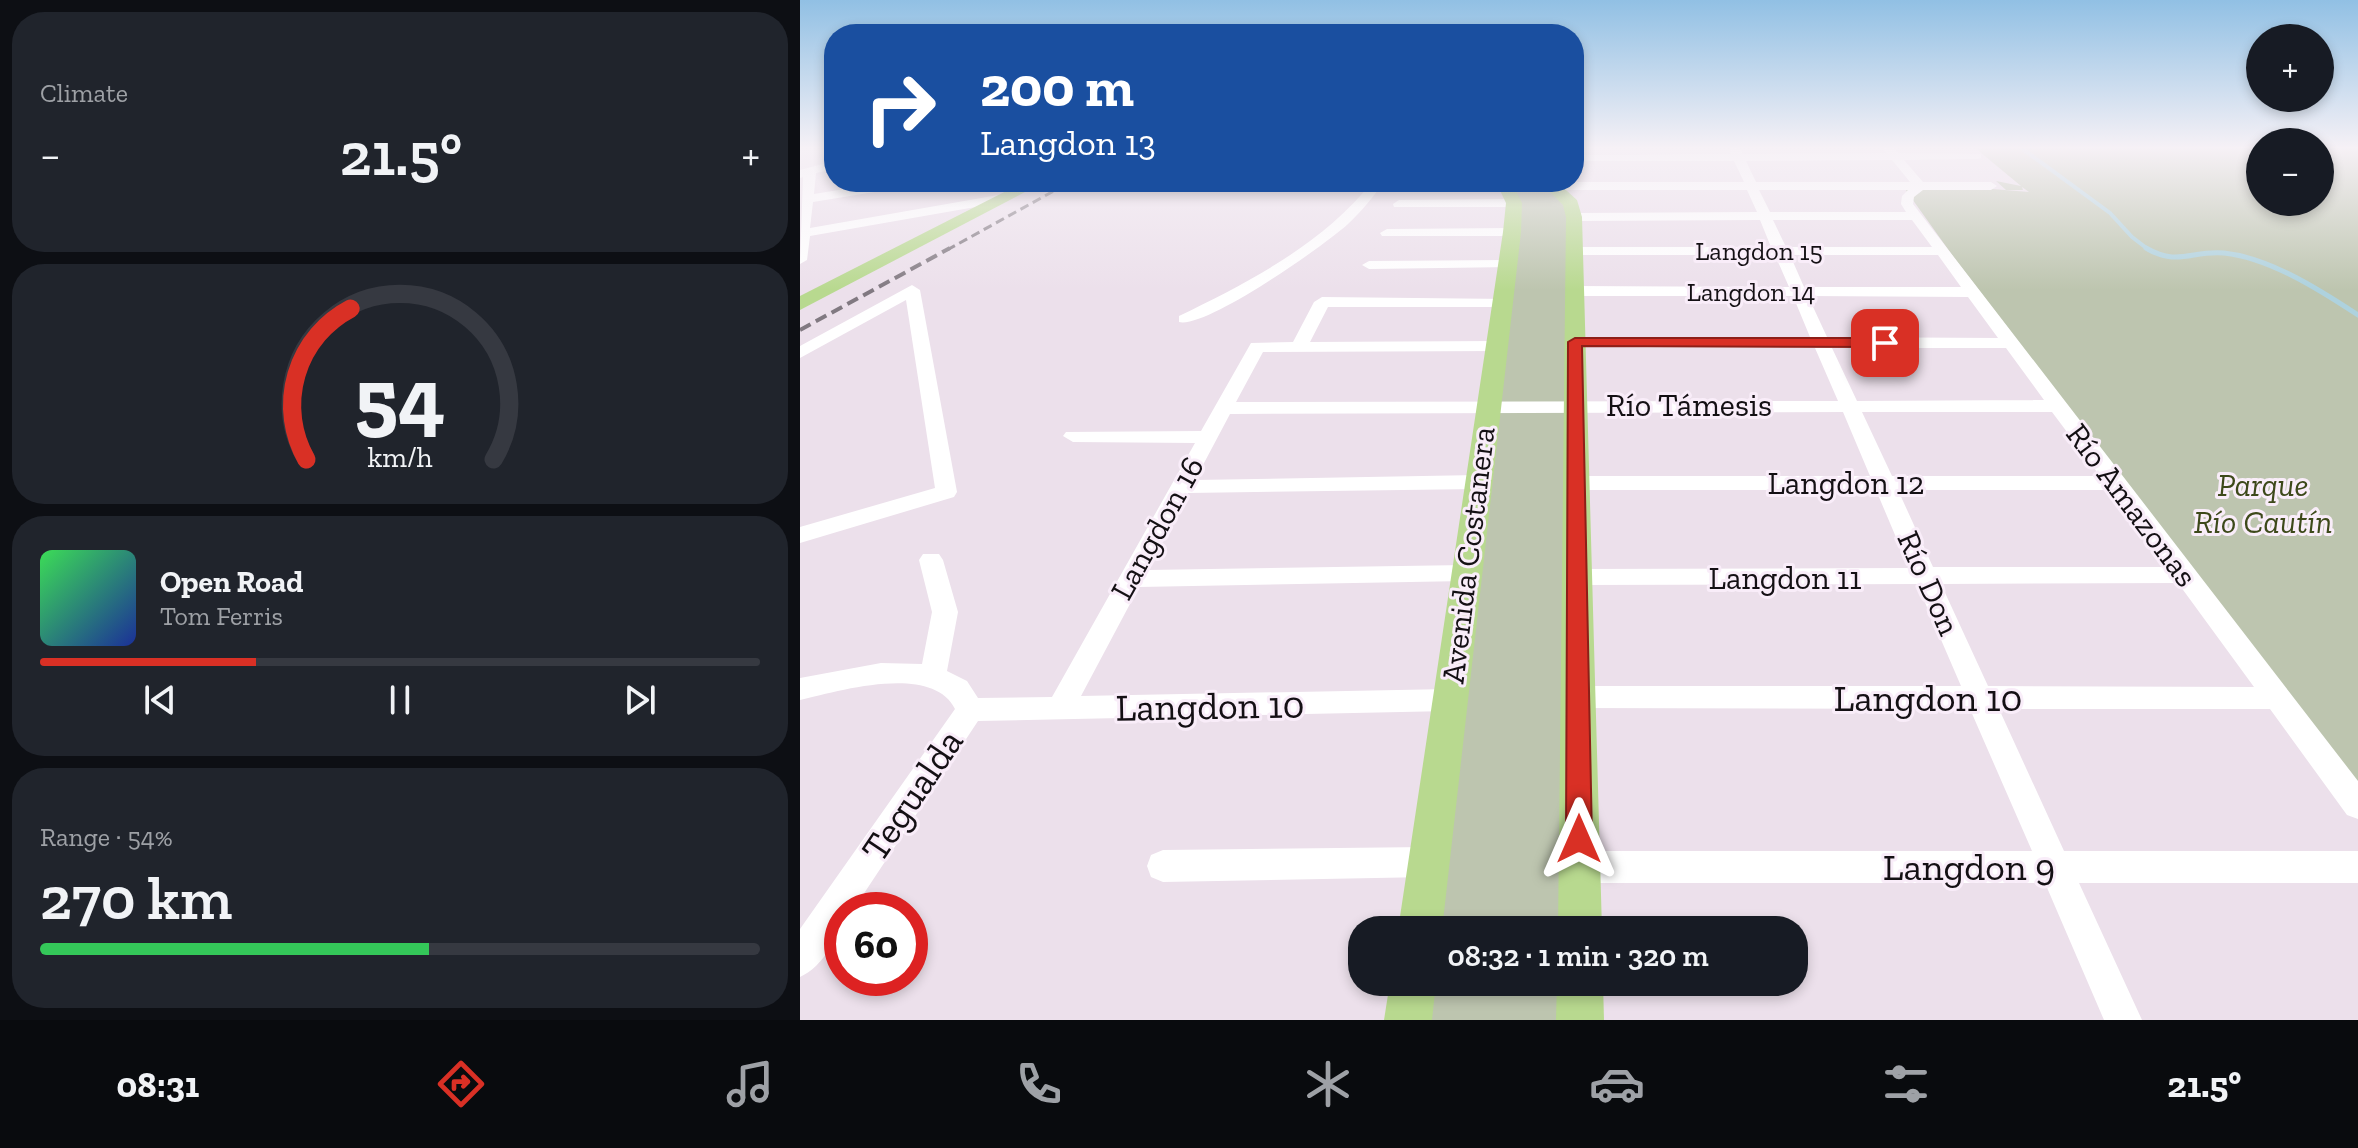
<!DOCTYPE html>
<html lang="en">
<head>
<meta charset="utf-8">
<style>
  :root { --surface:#171b24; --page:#20242c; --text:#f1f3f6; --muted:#9ea1a6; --line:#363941; --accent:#d93025 }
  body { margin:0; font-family:"Zilla Slab",serif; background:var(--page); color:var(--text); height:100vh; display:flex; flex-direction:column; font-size:30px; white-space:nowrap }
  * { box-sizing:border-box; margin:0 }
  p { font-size:26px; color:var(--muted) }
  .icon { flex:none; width:44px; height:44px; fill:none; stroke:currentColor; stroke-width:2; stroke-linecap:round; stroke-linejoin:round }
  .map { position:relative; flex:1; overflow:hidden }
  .details { display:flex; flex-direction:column; gap:12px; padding:12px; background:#0d0f14; width:800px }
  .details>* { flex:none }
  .hud { position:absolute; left:24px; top:24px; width:760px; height:168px; border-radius:32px; box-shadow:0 4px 12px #0003; background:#1a4fa0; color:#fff; overflow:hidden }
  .buttons { position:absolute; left:1446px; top:24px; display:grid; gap:16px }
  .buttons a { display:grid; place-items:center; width:88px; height:88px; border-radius:50%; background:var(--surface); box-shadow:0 4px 12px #0003; font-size:40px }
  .speed { position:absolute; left:24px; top:892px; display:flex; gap:16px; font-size:40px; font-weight:700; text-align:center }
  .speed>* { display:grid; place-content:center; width:104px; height:104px; border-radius:50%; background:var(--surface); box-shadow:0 4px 12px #0003; line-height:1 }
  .speed .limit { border:12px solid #d22; background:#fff; color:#111 }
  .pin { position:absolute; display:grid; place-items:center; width:68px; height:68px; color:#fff; margin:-34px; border-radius:16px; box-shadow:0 4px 12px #0006 }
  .me { position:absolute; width:88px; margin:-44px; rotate:0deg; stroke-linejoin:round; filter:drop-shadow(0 0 6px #0008) }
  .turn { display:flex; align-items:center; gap:28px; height:168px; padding:0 24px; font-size:36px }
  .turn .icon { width:104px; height:104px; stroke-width:2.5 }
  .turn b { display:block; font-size:56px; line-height:68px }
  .big { font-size:60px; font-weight:600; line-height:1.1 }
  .details .widget { flex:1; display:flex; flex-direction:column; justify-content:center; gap:12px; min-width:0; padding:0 28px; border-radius:32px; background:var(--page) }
  .details .dial { align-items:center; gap:0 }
  .dial svg { height:208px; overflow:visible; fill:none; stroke:var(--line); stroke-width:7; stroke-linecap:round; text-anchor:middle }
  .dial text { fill:var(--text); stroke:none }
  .song { display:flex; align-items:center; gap:24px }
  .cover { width:96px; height:96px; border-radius:12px; background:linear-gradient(135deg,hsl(130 70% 55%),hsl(230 70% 35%)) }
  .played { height:8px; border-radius:4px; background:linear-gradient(90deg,var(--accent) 30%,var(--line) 30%) }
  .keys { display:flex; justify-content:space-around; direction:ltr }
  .heat { display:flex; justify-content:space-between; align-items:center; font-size:44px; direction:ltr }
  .charge { height:12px; border-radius:6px; background:linear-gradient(90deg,#34c759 54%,var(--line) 0) }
  .trip { position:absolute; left:548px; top:916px; width:460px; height:80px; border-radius:32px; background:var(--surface); box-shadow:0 4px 12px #0003; font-weight:600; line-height:80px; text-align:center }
  .tabs { display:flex; height:128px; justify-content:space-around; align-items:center; background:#090b0e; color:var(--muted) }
  .tabs .icon { width:56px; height:56px }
  .tabs .current { color:var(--accent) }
  .tabs b { font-size:36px; color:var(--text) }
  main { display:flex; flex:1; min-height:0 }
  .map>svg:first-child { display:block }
  .green { fill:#bdc5af }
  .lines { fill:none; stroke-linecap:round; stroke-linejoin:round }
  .stream-far1 { stroke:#aed2de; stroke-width:4 }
  .stream { stroke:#aed2de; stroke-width:5 }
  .minor { fill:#fff; fill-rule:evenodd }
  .major { fill:#b8d98f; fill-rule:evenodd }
  .rail-far1 { stroke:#817981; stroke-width:3; stroke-dasharray:9 5; stroke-linecap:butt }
  .rail { stroke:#817981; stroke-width:4; stroke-dasharray:12 6; stroke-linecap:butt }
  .route { fill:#d93025; stroke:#8d1f18; stroke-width:2 }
  .labels { text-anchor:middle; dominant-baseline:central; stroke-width:6; stroke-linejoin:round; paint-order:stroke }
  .far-street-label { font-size:26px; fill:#141014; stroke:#f9edf9 }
  .street-label { font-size:32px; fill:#141014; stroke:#f9edf9 }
  .park-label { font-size:32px; font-style:italic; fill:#3d491a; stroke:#f9edf9 }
  .near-street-label { font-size:38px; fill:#141014; stroke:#f9edf9 }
</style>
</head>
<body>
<main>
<section class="details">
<div class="widget"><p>Climate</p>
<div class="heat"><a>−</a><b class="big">21.5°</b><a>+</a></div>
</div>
<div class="widget dial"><svg viewBox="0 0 100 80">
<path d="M14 69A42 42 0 1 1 86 69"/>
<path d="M14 69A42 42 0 0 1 31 11" stroke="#d93025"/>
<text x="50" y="56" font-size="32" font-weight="700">54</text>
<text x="50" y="72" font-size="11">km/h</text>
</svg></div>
<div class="widget">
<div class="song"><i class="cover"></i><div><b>Open Road</b><p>Tom Ferris</p></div></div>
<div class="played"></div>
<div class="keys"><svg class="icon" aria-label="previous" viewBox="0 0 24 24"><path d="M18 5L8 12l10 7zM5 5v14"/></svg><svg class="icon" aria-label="pause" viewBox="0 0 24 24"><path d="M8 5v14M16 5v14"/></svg><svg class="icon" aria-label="next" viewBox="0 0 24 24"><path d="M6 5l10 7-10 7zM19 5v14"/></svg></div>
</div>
<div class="widget"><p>Range · 54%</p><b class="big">270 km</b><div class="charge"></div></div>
</section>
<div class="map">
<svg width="1558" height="1020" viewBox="0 0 1558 1020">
  <rect width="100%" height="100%" fill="#ece0eb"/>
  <!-- green -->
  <g class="green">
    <path d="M1174 147H1460V202H1520V147H1558V784L1155 259 1105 189 1180 188 1229 192 1222 187 1223 190H1206L1196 181 1221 186Z"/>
    <path d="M707 182H745L768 203 771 930H630L717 203Z"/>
    <path d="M624 982H771V1020H619Z"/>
  </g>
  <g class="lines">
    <!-- stream-far1 -->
    <path class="stream-far1" d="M1220 147 1310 213 1332 237 1349 250"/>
    <!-- stream -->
    <path class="stream" d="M1346 248C1378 267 1392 250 1424 253 1470 258 1520 290 1558 315"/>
    <!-- minor -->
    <g class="minor">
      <path d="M929 147H939L943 154 1086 153 1082 147H1093L1098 153 1181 154V158L1177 159 1104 160 1123 182H1191L1197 186 1191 190H1123L1114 197 1113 204 1558 781V819L1547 815 1470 709H1199L1264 851H1558V883H1279L1342 1020H1304L1245 883H779L767 878 763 867 767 856 779 851H1232L1170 709 778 708 768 705 764 697 768 689 778 686H1161L1117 584 777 585 769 583 765 577 769 571 777 569 1109 568 1076 490H776L765 483 776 476H1070L1043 412 430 414 395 480 678 475 689 482 678 489 388 493 348 570 666 565 674 567 678 573 674 579 666 581 339 587 281 696 649 689 659 692 663 700 659 708 649 711 178 721 53 910H42C42 934 23 967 0 977V929L155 709C132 663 39 691 0 700V678L81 663 122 664 132 612 119 560 123 554H139L143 560 158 612 147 671 167 681 178 698 252 697 395 443 273 442 263 436 266 432 401 431 451 343 493 342 514 302 522 297 709 299 711 302 703 307H528L510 342 697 341 706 346 697 351 463 352 436 402 1038 401 1015 348 775 347 767 342 775 337H1010L993 296H775L767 291 775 286 989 287 975 255H775L768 251 775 247H971L960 220 774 221 767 217 774 213 957 212 947 190H754L748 186 754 182H944L934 161H774V155L931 154ZM1092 160 1110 182H956L946 161ZM959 190H1108L1102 196 1101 204 1106 212H970ZM973 220H1112L1132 247H986ZM990 255H1138L1161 287H1004ZM1008 296 1168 297 1198 338 1027 337ZM1032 348H1206L1244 400 1057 401ZM1062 412H1252L1300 476H1092ZM1098 490H1309L1366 567H1133ZM1378 583 1454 687 1188 686 1141 584Z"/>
      <path d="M34 161V169L16 173 14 194 88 182H117L111 186 13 202 10 228 204 194 210 198 204 202 10 236 7 260 0 264 3 177 0 178V170Z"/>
      <path d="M572 182H584C573 197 562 211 548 224 525 245 406 329 379 322V316C449 282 523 244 572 182Z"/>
      <path d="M599 200 714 199 720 203 714 207H594L593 204Z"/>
      <path d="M587 229 712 228 719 232 712 236H582L580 233Z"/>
      <path d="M707 260 712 261V267L569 269 562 265 569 261Z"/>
      <path d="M112 285 120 290 157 492 154 497 0 543V527L135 488 106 300 0 358V346Z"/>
      <path d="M628 847 639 851 644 862 639 873 628 877 363 882 351 877 347 866 351 855 363 850Z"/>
    </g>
    <!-- major -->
    <g class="major">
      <path d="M224 182H244L0 310V296Z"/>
      <path d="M696 182H712L722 203 721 232 642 930H598L703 232 706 203Z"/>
      <path d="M740 182H757L777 200 782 217 802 930H758L766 217 763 205Z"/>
      <path d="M590 982H636L632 1020H584Z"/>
      <path d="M757 982H803L804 1020H756Z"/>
    </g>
    <!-- rail-far1 -->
    <path class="rail-far1" d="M147 250 270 182"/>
    <!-- rail -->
    <path class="rail" d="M0 330 150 248"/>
  </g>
  <!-- sky -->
  <linearGradient id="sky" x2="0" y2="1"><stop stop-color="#91c0e4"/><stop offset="0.51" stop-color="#f6f1f6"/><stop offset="1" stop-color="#f6f1f6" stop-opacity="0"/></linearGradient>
  <rect width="1558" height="290" fill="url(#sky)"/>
  <!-- route -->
  <path class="route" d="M775 338H1085L1092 343 1085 347 782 346 792 839 788 848 779 851 770 848 766 839 768 342Z"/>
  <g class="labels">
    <!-- far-street labels -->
    <g class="far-street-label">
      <text x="959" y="251">Langdon 15</text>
      <text x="951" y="292">Langdon 14</text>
    </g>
    <!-- street labels -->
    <g class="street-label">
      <text x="889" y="405">Río Támesis</text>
      <text x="1046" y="483">Langdon 12</text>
      <text transform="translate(1332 505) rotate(53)">Río Amazonas</text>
      <text transform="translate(357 528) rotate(-61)">Langdon 16</text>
      <text transform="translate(668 555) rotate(-83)">Avenida Costanera</text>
      <text x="985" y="578">Langdon 11</text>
      <text transform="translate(1129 583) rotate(66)">Río Don</text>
    </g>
    <!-- park labels -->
    <g class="park-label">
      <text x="1463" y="485">Parque<tspan x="1463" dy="37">Río Cautín</tspan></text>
    </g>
    <!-- near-street labels -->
    <g class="near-street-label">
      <text x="1128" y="698">Langdon 10</text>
      <text transform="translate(410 706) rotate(-1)">Langdon 10</text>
      <text transform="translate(112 795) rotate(-56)">Tegualda</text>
      <text x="1169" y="867">Langdon 9</text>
    </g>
  </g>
</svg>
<div class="buttons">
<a>+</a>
<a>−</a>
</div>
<div class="speed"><div class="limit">60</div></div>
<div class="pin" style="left:1085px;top:343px;background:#d93025"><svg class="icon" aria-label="arrive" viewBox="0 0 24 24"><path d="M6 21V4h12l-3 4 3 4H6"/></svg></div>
<svg class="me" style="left:779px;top:839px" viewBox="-20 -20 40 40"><path d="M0-17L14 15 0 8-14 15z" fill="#d93025" stroke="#fff" stroke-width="4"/></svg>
<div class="trip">08:32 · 1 min · 320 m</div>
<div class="hud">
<div class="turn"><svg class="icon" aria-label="right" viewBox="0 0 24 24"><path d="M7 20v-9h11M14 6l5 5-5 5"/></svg><div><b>200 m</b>Langdon 13</div></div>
</div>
</div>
</main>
<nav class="tabs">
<b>08:31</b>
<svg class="icon current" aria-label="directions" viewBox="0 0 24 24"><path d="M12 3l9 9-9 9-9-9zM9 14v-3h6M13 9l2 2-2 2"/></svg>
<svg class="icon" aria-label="music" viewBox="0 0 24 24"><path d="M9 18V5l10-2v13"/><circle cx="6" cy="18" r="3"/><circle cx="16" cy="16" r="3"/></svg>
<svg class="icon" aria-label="phone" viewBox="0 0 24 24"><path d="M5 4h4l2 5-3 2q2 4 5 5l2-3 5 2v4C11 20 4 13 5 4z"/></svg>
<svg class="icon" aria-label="climate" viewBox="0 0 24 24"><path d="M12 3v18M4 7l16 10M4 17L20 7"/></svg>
<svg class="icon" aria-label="car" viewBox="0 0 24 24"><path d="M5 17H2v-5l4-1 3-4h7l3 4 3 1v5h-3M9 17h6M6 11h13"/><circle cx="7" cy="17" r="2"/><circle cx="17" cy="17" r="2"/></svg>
<svg class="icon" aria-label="filters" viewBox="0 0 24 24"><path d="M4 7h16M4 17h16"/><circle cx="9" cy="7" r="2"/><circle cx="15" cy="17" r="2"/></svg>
<b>21.5°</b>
</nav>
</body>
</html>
